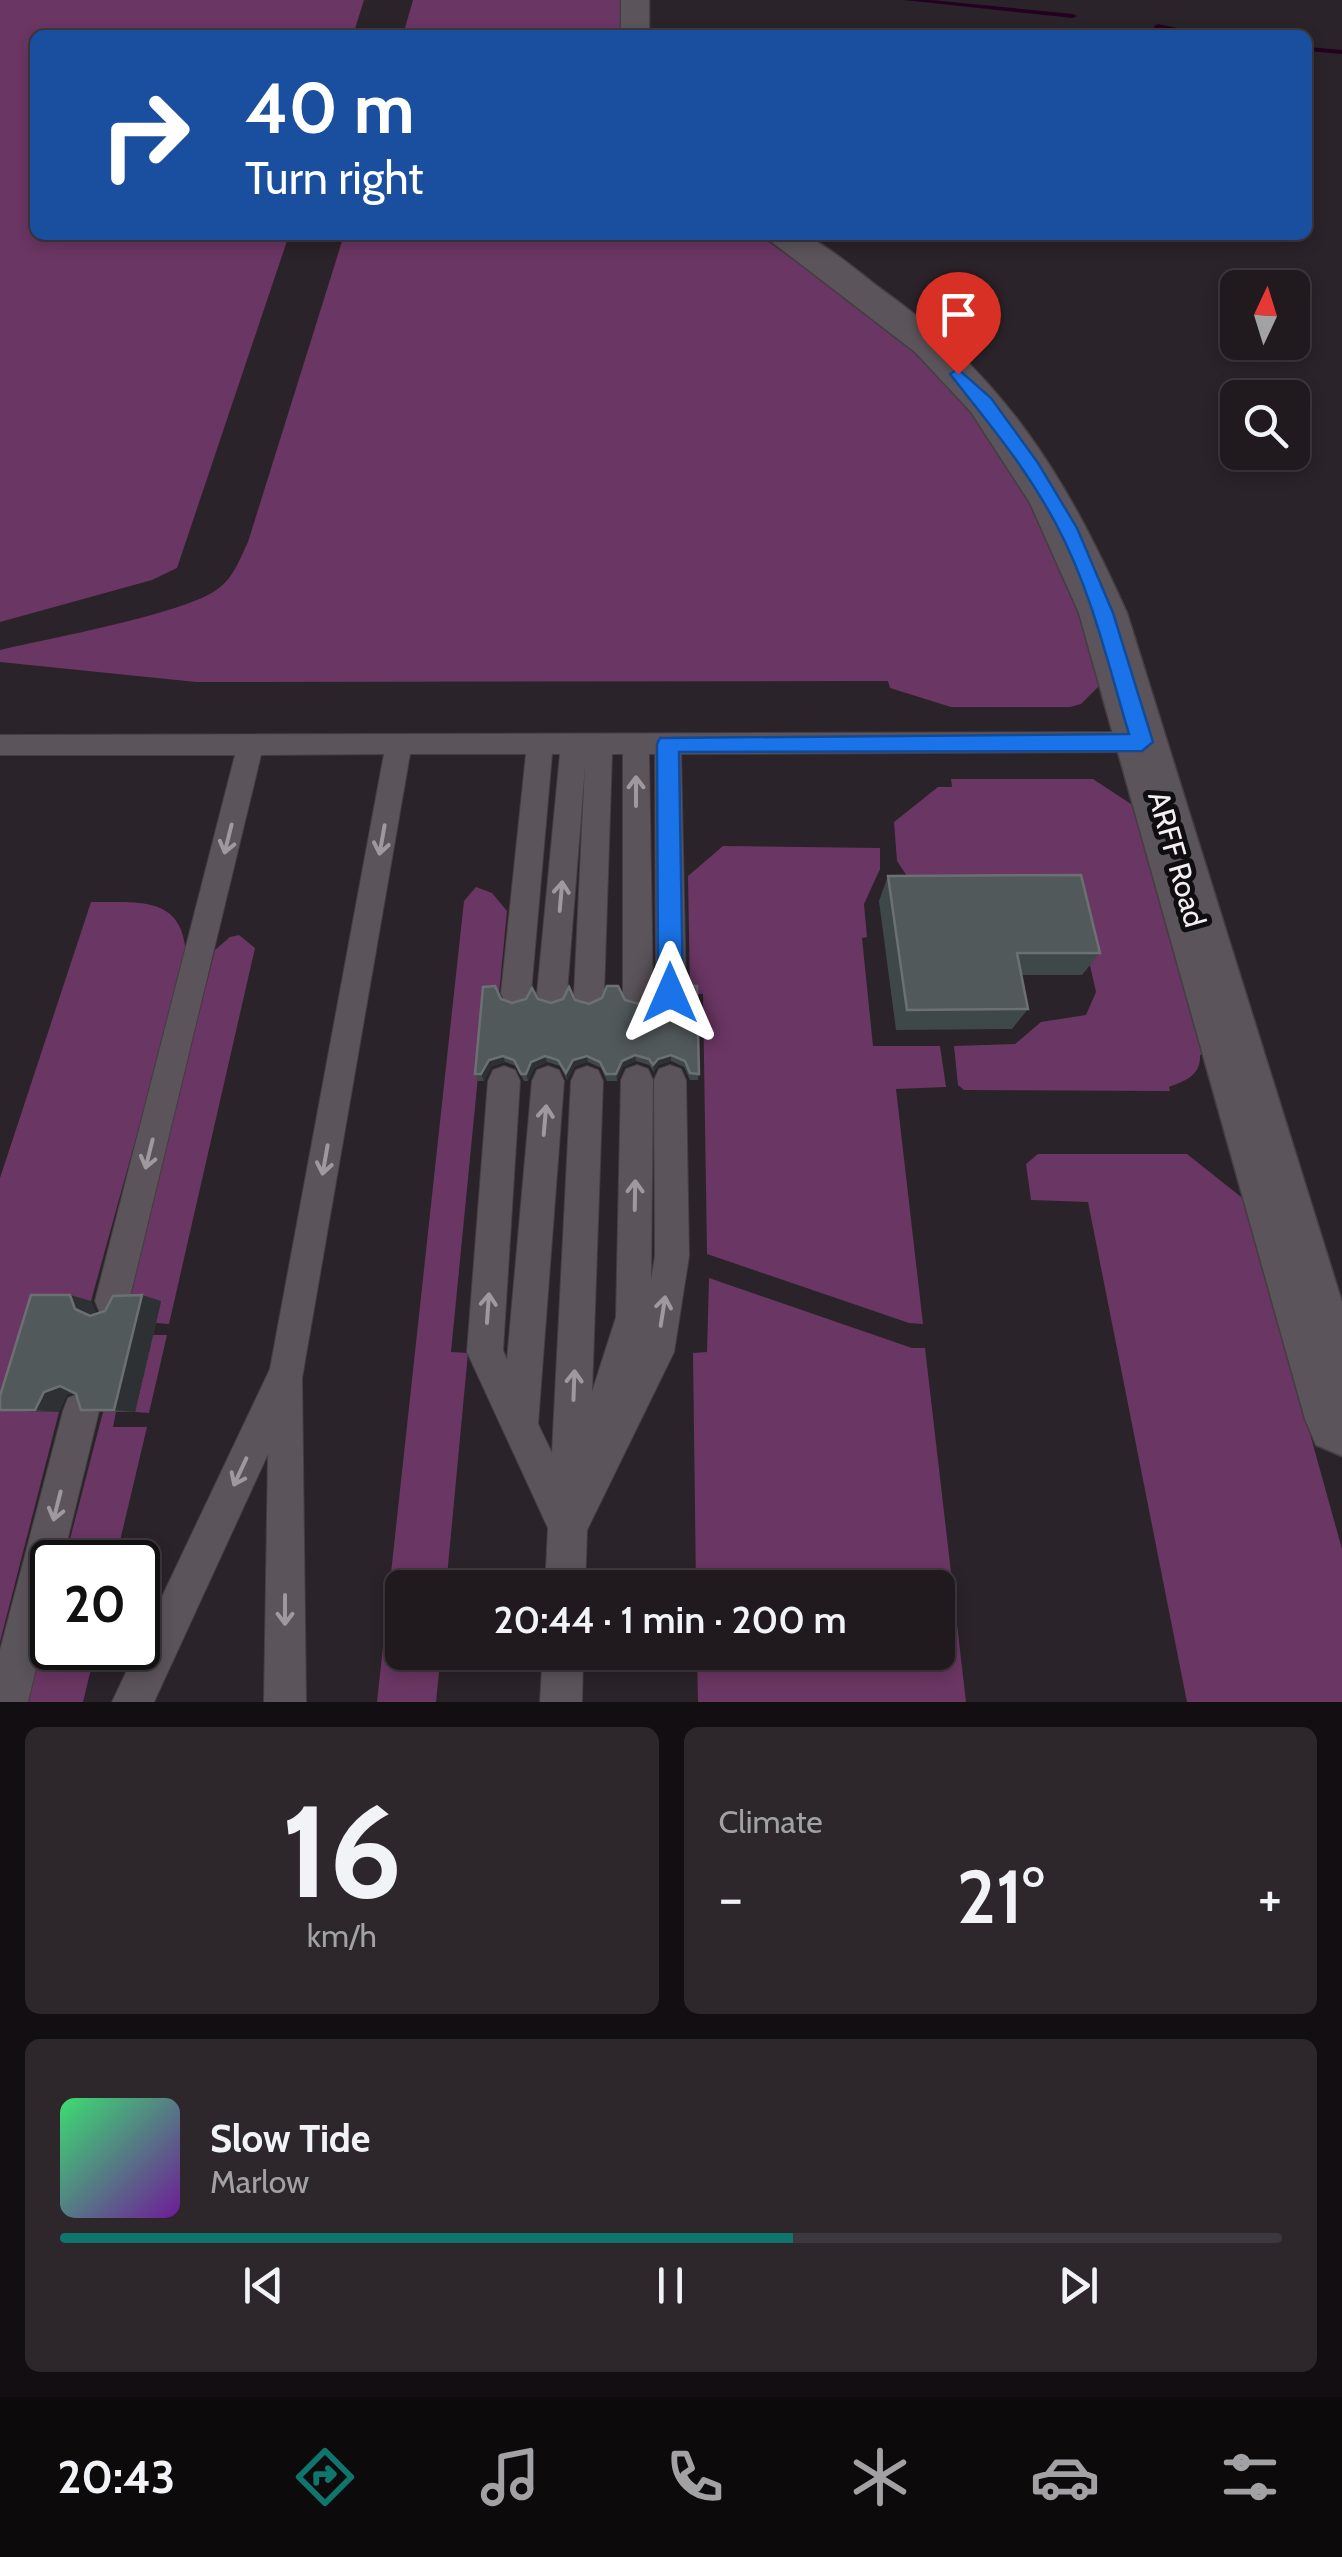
<!DOCTYPE html>
<html lang="en">
<head>
<meta charset="utf-8">
<style>
  :root { --surface:#201a1f; --page:#2d272c; --text:#f1f3f6; --muted:#a2a1a4; --line:#3d383d; --accent:#0f766e }
  body { margin:0; font-family:Cabin,sans-serif; background:var(--page); color:var(--text); height:100vh; display:flex; flex-direction:column; font-size:38px; white-space:nowrap }
  * { box-sizing:border-box; margin:0 }
  p { font-size:32px; color:var(--muted) }
  .icon { flex:none; width:55px; height:55px; fill:none; stroke:currentColor; stroke-width:2; stroke-linecap:round; stroke-linejoin:round }
  .map { position:relative; height:1702px; overflow:hidden }
  .drawer { display:flex; flex-direction:column; gap:25px; padding:25px; background:#120e11; flex:1 }
  .drawer>* { flex:none }
  .guide { position:absolute; left:30px; top:30px; width:1282px; height:210px; border-radius:15px; box-shadow:0 5px 15px #0003,0 0 0 2px var(--line); background:#1a4fa0; color:#fff; overflow:hidden }
  .needle { width:65px; rotate:4deg }
  .controls { position:absolute; left:1220px; top:270px; display:grid; gap:20px }
  .controls a { display:grid; place-items:center; width:90px; height:90px; border-radius:15px; background:var(--surface); box-shadow:0 5px 15px #0003,0 0 0 2px var(--line); font-size:50px }
  .speed { position:absolute; left:30px; top:1540px; display:flex; gap:20px; font-size:50px; font-weight:700; text-align:center }
  .speed>* { display:grid; place-content:center; width:130px; height:130px; border-radius:50%; background:var(--surface); box-shadow:0 5px 15px #0003,0 0 0 2px var(--line); line-height:1 }
  .speed .limit { border:5px solid #111; border-radius:15px; background:#fff; color:#111 }
  .pin { position:absolute; display:grid; place-items:center; width:85px; height:85px; color:#fff; margin:-102px -42px; border-radius:50% 50% 50% 0; rotate:-45deg; box-shadow:0 0 10px #0007 }
  .pin .icon { rotate:45deg }
  .me { position:absolute; width:110px; margin:-55px; rotate:0deg; stroke-linejoin:round; filter:drop-shadow(0 0 8px #0008) }
  .turn { display:flex; align-items:center; gap:35px; height:210px; padding:0 50px; font-size:45px }
  .turn .icon { width:130px; height:130px; stroke-width:2.5 }
  .turn b { display:block; font-size:70px; line-height:85px }
  .big { font-size:75px; font-weight:600; line-height:1.1 }
  .drawer .tile { flex:1; display:flex; flex-direction:column; justify-content:center; gap:15px; min-width:0; padding:0 35px; border-radius:15px; background:var(--page) }
  .drawer .dial { align-items:center; gap:0 }
  .dial b { font-size:130px; line-height:1 }
  .song { display:flex; align-items:center; gap:30px }
  .cover { width:120px; height:120px; border-radius:15px; background:linear-gradient(135deg,hsl(140 70% 55%),hsl(280 70% 35%)) }
  .played { height:10px; border-radius:5px; background:linear-gradient(90deg,var(--accent) 60%,var(--line) 60%) }
  .keys { display:flex; justify-content:space-around; direction:ltr }
  .heat { display:flex; justify-content:space-between; align-items:center; font-size:55px; direction:ltr }
  .drawer .tiles { flex:1; display:grid; gap:25px; grid-template-columns:1fr 1fr }
  .tile:last-child { grid-column:span 2 }
  .trip { position:absolute; left:385px; top:1570px; width:570px; height:100px; border-radius:15px; background:var(--surface); box-shadow:0 5px 15px #0003,0 0 0 2px var(--line); font-weight:600; line-height:100px; text-align:center }
  .dock { display:flex; height:160px; justify-content:space-around; align-items:center; background:#0d0a0c; color:var(--muted) }
  .dock .icon { width:70px; height:70px }
  .dock .active { color:var(--accent) }
  .dock b { font-size:45px; color:var(--text) }
  .map>svg:first-child { display:block }
  .green { fill:#6a3663 }
  .lines { fill:none; stroke-linecap:round; stroke-linejoin:round }
  .stream { fill:#240021; fill-rule:evenodd }
  .service-casing { stroke:#433e42; stroke-width:2 }
  .minor-casing { stroke:#433e42; stroke-width:3 }
  .service { fill:#5b545a; fill-rule:evenodd }
  .minor { fill:#5b545a; fill-rule:evenodd }
  .wall { fill:#3f4849 }
  .shaded-wall { fill:#2e3134 }
  .building { fill:#52595b; stroke:#6b7172; stroke-width:2.5 }
  .oneway { stroke:#9f999e }
  .route { fill:#1a73e8; stroke:#114b97; stroke-width:2.5 }
  .labels { text-anchor:middle; dominant-baseline:central; stroke-width:10; stroke-linejoin:round; paint-order:stroke }
  .street-label { font-size:30px; fill:#f2eef1; stroke:#100d10 }
</style>
</head>
<body>
<div class="map">
<svg width="1342" height="1702" viewBox="0 0 1342 1702">
  <rect width="100%" height="100%" fill="#2a2329"/>
  <!-- green -->
  <g class="green">
    <path d="M0 0H364L353 35H35V235H289L177 568 152 580 0 622Z"/>
    <path d="M413 0H622L620 35H403Z"/>
    <path d="M344 235H759L895 333 964 404 1001 453 1029 497 1073 597 1100 685 1081 704 1070 707H951L890 688 888 681 196 682 0 662V650C46 639 189 613 219 588 234 577 240 558 248 542Z"/>
    <path d="M951 779H1093L1137 808 1205 1054 1200 1055C1201 1075 1186 1081 1169 1087L1170 1091 964 1090 958 1085 954 1046 1015 1044 1041 1022 1086 1015 1096 992 1084 939 909 879 897 861 894 822 938 787H952Z"/>
    <path d="M723 846 880 848V869L864 904 867 937 862 938 873 1046H940L946 1087 896 1089 923 1324 909 1323 707 1254 703 994H690L688 876Z"/>
    <path d="M476 887 492 893 507 911 499 994 486 995 451 1352 468 1353 446 1587 402 1588V1652L441 1653 436 1702H377L464 901Z"/>
    <path d="M91 902C138 903 184 894 186 957L91 1301 21 1411 59 1412 0 1642V1178Z"/>
    <path d="M239 935 255 948 169 1324 156 1323 161 1301 127 1302 215 950 230 937Z"/>
    <path d="M1038 1154H1187L1245 1200 1342 1549V1702H1187L1088 1202 1031 1200 1026 1164Z"/>
    <path d="M709 1278 912 1348H925L966 1702H698L697 1653 938 1652V1588L696 1587 693 1353 707 1352Z"/>
    <path d="M153 1335H167L149 1413 135 1412Z"/>
    <path d="M103 1412H116L113 1427H147L115 1562H64Z"/>
    <path d="M52 1598V1648H96L83 1702H26Z"/>
  </g>
  <g class="lines">
    <!-- stream -->
    <g class="stream">
      <path d="M904 0H931L1073 14 1077 16 1073 18Z"/>
      <path d="M1158 24 1201 33 1202 35H1188L1155 28 1154 26Z"/>
      <path d="M1308 47 1342 50V54L1308 51Z"/>
    </g>
    <!-- service casing -->
    <g class="service-casing">
      <g id="service">
        <path d="M1142 732 1151 735 1155 742 1151 749 1142 752 681 754 686 993 682 1003 671 1007 660 1003 656 993 655 754H649L653 994 649 1004 638 1008 627 1004 623 994V754H612L604 994 600 1004 589 1008 578 1004 574 994 585 766 567 993 563 1003 552 1007 541 1003 537 993 560 754H552L531 993 527 1003 516 1007 505 1003 501 993 526 754H410L302 1378 306 1702H264L268 1454 154 1702H112L270 1369 384 754 261 755 129 1301 124 1313 112 1318 100 1313 95 1301 235 755H0V735Z"/>
        <path d="M637 1065 648 1069 653 1080 651 1280 655 1256 654 1080 659 1069 670 1065 681 1069 686 1080 689 1256 674 1352 587 1530 585 1588H545L548 1528 467 1352 488 1081 493 1070 504 1066 515 1070 520 1081 503 1350 507 1360 532 1081 537 1070 548 1066 559 1070 564 1081 538 1424 552 1453 571 1081 576 1070 587 1066 598 1070 603 1081 592 1392 616 1317 621 1080 626 1069Z"/>
        <path d="M81 1393 94 1398 99 1411 62 1562H52V1601L28 1702H0V1650L63 1411 68 1398Z"/>
        <path d="M543 1652H583L582 1702H540Z"/>
      </g>
    </g>
    <!-- minor casing -->
    <g class="minor-casing">
      <g id="minor">
        <rect x="621" y="0" width="28" height="35"/>
        <path d="M763 235C775 235 790 233 801 235 820 239 860 273 877 286 1004 376 1064 473 1127 613L1342 1302V1456L1316 1445 1305 1419 1079 613 1030 503 971 412 915 352Z"/>
      </g>
    </g>
    <!-- service -->
    <use href="#service" class="service"/>
    <!-- minor -->
    <use href="#minor" class="minor"/>
  </g>
  <!-- wall -->
  <g class="wall">
    <path d="M888 876 1100 953 1082 975H1021L1028 1009 1012 1029 896 1030 879 901Z"/>
    <path d="M501 999 512 1003 538 999 551 1003 575 1000 589 1004 625 1000 699 1074 698 1080H690L684 1067 671 1061 658 1065 654 1072 649 1065 636 1061 623 1067 617 1081H607L601 1068 588 1062 575 1066 567 1080 560 1066 547 1062 534 1068 528 1081H524L516 1066 505 1062 492 1066 484 1081H478L475 1074Z"/>
    <path d="M70 1295 91 1301 96 1314 161 1301 135 1412H103L81 1410 76 1394 73 1393 67 1394 59 1412 0 1410Z"/>
  </g>
  <!-- shaded-wall -->
  <g class="shaded-wall">
    <path d="M635 1055 636 1061 623 1067 617 1081 616 1074 622 1061Z"/>
    <path d="M671 1055V1061L658 1065 654 1072 653 1065 658 1059Z"/>
    <path d="M503 1056 505 1062 492 1066 484 1081 481 1074 489 1060Z"/>
    <path d="M545 1056 547 1062 534 1068 528 1081 526 1074 531 1062Z"/>
    <path d="M587 1056 588 1062 575 1066 567 1080 566 1073 573 1060Z"/>
    <path d="M70 1295 91 1301 97 1314 90 1316 75 1309Z"/>
    <path d="M142 1295 161 1301 135 1412 114 1410Z"/>
    <path d="M60 1386 82 1390 67 1394 59 1412 35 1410 44 1392Z"/>
  </g>
  <!-- building -->
  <g class="building">
    <path d="M1081 875 1100 953H1017L1028 1009 907 1010 888 876Z"/>
    <path d="M495 986 501 999 512 1003 526 999 532 988 538 999 551 1003 563 999 569 987 575 1000 589 1004 602 998 607 986H618L625 1000 639 1004 650 1000 654 992 659 999 672 1003 686 997 690 986H697L699 1074 690 1073 685 1061 671 1055 658 1059 653 1065 649 1059 635 1055 622 1061 616 1074H606L600 1062 587 1056 573 1060 566 1073 558 1060 545 1056 531 1062 526 1074H521L514 1060 503 1056 489 1060 481 1074H475L483 987Z"/>
    <path d="M31 1295H70L75 1309 90 1316 105 1311 113 1296 142 1295 114 1410H81L76 1394 60 1386 44 1392 35 1410H0V1396Z"/>
  </g>
  <!-- one-way arrows -->
  <defs><path id="oneway-shaft" d="M-6 0H5M1.5-3L5.5 0L1.5 3" fill="none" stroke-width="1.6" stroke-linecap="round" stroke-linejoin="round" transform="scale(2.5)"/></defs>
  <g class="oneway">
    <use href="#oneway-shaft" transform="translate(636 791) rotate(-90)"/>
    <use href="#oneway-shaft" transform="translate(228 839) rotate(104)"/>
    <use href="#oneway-shaft" transform="translate(382 840) rotate(100)"/>
    <use href="#oneway-shaft" transform="translate(561 896) rotate(-85)"/>
    <use href="#oneway-shaft" transform="translate(545 1120) rotate(-85)"/>
    <use href="#oneway-shaft" transform="translate(149 1154) rotate(104)"/>
    <use href="#oneway-shaft" transform="translate(325 1160) rotate(100)"/>
    <use href="#oneway-shaft" transform="translate(635 1195) rotate(-89)"/>
    <use href="#oneway-shaft" transform="translate(488 1308) rotate(-86)"/>
    <use href="#oneway-shaft" transform="translate(663 1311) rotate(-81)"/>
    <use href="#oneway-shaft" transform="translate(574 1385) rotate(-88)"/>
    <use href="#oneway-shaft" transform="translate(240 1472) rotate(115)"/>
    <use href="#oneway-shaft" transform="translate(57 1506) rotate(104)"/>
    <use href="#oneway-shaft" transform="translate(285 1610) rotate(90)"/>
  </g>
  <!-- route -->
  <path class="route" d="M958 369 991 398 1038 463 1077 528 1113 613 1153 742 1142 751 679 752 683 993 679 1001 670 1005 662 1001 658 993 657 744 660 738 1129 734C1108 664 1091 589 1056 524 1025 466 990 425 950 374Z"/>
  <g class="labels">
    <!-- street labels -->
    <g class="street-label">
      <text transform="translate(1177 859) rotate(74)">ARFF Road</text>
    </g>
  </g>
</svg>
<div class="controls">
<a><svg class="needle" viewBox="-14 -14 28 28"><path d="M0-13l5 13h-10z" fill="#e53935"/><path d="M0 13l5-13h-10z" fill="#a2a1a4"/></svg></a>
<a><svg class="icon" aria-label="search" viewBox="0 0 24 24"><circle cx="10" cy="10" r="6"/><path d="M15 15l6 6"/></svg></a>
</div>
<div class="speed"><div class="limit">20</div></div>
<div class="pin" style="left:958px;top:374px;background:#d93025"><svg class="icon" aria-label="arrive" viewBox="0 0 24 24"><path d="M6 21V4h12l-3 4 3 4H6"/></svg></div>
<svg class="me" style="left:670px;top:993px" viewBox="-20 -20 40 40"><path d="M0-17L14 15 0 8-14 15z" fill="#1a73e8" stroke="#fff" stroke-width="4"/></svg>
<div class="trip">20:44 · 1 min · 200 m</div>
<div class="guide">
<div class="turn"><svg class="icon" aria-label="right" viewBox="0 0 24 24"><path d="M7 20v-9h11M14 6l5 5-5 5"/></svg><div><b>40 m</b>Turn right</div></div>
</div>
</div>
<section class="drawer">
<div class="tiles">
<div class="tile dial"><b>16</b><p>km/h</p></div>
<div class="tile"><p>Climate</p>
<div class="heat"><a>−</a><b class="big">21°</b><a>+</a></div>
</div>
<div class="tile">
<div class="song"><i class="cover"></i><div><b>Slow Tide</b><p>Marlow</p></div></div>
<div class="played"></div>
<div class="keys"><svg class="icon" aria-label="previous" viewBox="0 0 24 24"><path d="M18 5L8 12l10 7zM5 5v14"/></svg><svg class="icon" aria-label="pause" viewBox="0 0 24 24"><path d="M8 5v14M16 5v14"/></svg><svg class="icon" aria-label="next" viewBox="0 0 24 24"><path d="M6 5l10 7-10 7zM19 5v14"/></svg></div>
</div>
</div>
</section>
<nav class="dock">
<b>20:43</b>
<svg class="icon active" aria-label="directions" viewBox="0 0 24 24"><path d="M12 3l9 9-9 9-9-9zM9 14v-3h6M13 9l2 2-2 2"/></svg>
<svg class="icon" aria-label="music" viewBox="0 0 24 24"><path d="M9 18V5l10-2v13"/><circle cx="6" cy="18" r="3"/><circle cx="16" cy="16" r="3"/></svg>
<svg class="icon" aria-label="phone" viewBox="0 0 24 24"><path d="M5 4h4l2 5-3 2q2 4 5 5l2-3 5 2v4C11 20 4 13 5 4z"/></svg>
<svg class="icon" aria-label="climate" viewBox="0 0 24 24"><path d="M12 3v18M4 7l16 10M4 17L20 7"/></svg>
<svg class="icon" aria-label="car" viewBox="0 0 24 24"><path d="M5 17H2v-5l4-1 3-4h7l3 4 3 1v5h-3M9 17h6M6 11h13"/><circle cx="7" cy="17" r="2"/><circle cx="17" cy="17" r="2"/></svg>
<svg class="icon" aria-label="filters" viewBox="0 0 24 24"><path d="M4 7h16M4 17h16"/><circle cx="9" cy="7" r="2"/><circle cx="15" cy="17" r="2"/></svg>
</nav>
</body>
</html>
